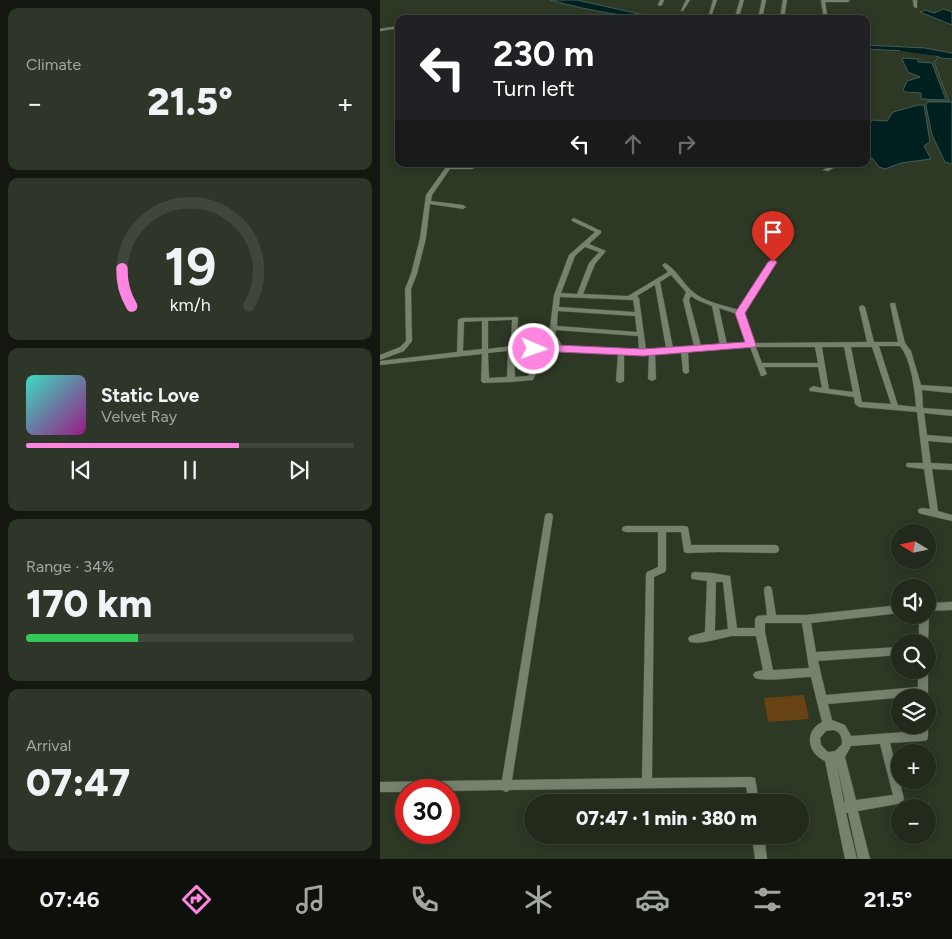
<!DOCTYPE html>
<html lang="en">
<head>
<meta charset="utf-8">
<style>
  :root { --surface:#222a1c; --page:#2e3629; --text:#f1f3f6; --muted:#a2a7a3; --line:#3f463b; --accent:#fe86e0 }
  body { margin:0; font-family:Figtree,sans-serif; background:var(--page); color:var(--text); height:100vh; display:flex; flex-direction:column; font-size:19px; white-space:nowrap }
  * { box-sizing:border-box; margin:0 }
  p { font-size:16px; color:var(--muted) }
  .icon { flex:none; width:28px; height:28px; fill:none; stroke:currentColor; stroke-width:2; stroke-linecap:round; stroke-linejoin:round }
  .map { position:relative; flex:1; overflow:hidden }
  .details { display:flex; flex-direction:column; gap:8px; padding:8px; background:#13170f; width:380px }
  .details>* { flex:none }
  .guide { position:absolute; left:15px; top:15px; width:475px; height:152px; border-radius:10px; box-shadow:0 2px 12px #0003,0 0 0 1px var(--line); background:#202124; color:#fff; overflow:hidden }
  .needle { width:32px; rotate:280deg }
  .buttons { position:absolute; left:511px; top:524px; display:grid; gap:10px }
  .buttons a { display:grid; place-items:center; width:45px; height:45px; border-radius:50%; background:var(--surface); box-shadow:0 2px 12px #0003,0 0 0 1px var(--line); font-size:25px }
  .speed { position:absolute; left:15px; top:779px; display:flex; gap:10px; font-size:25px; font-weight:700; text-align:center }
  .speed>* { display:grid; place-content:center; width:65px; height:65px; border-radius:50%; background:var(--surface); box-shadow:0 2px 12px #0003,0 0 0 1px var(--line); line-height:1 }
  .speed .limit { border:8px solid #d22; background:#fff; color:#111 }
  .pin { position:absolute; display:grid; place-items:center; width:42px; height:42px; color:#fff; margin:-51px -21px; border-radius:50% 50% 50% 0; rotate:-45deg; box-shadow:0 0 5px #0007 }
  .pin .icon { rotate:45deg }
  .me { position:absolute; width:55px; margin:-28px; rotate:92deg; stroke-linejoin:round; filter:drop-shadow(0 0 4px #0008) }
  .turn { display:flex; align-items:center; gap:18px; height:105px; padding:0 15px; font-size:22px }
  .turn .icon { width:65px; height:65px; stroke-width:2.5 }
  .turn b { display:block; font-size:35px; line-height:42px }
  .lanes { display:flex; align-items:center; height:48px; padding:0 15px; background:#0003; justify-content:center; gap:25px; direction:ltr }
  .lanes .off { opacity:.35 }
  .big { font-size:38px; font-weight:800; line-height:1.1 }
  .details .card { flex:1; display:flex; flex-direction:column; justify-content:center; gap:8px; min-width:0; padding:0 18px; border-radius:10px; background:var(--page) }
  .details .dial { align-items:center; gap:0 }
  .dial svg { height:130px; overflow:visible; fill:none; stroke:var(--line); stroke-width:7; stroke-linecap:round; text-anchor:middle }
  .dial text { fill:var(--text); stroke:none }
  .song { display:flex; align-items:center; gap:15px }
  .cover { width:60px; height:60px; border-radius:8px; background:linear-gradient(135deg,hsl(170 70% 55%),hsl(310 70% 35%)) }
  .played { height:5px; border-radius:2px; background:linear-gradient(90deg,var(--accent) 65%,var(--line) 65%) }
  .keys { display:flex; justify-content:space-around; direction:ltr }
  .heat { display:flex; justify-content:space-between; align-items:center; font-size:28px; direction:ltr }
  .charge { height:8px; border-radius:4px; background:linear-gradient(90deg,#34c759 34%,var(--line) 0) }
  .trip { position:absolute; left:144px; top:794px; width:285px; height:50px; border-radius:25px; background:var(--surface); box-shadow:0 2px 12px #0003,0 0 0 1px var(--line); font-weight:800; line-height:50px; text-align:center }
  .tabs { display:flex; height:80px; justify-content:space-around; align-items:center; background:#0e110b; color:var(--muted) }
  .tabs .icon { width:35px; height:35px }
  .tabs .current { color:var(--accent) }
  .tabs b { font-size:22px; color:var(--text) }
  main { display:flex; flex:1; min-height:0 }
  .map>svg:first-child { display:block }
  .green { fill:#674313 }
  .water { fill:#00201f; stroke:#445d58 }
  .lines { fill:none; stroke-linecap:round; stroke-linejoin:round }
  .stream { stroke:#445d58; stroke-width:1 }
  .river { fill:#00201f; fill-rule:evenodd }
  .minor-casing { stroke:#4b5443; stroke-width:1 }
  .minor { fill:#76826d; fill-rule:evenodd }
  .route { fill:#fe86e0; stroke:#a55792 }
</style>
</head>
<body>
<main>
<section class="details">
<div class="card"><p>Climate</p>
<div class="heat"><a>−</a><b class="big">21.5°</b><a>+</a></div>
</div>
<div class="card dial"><svg viewBox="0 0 100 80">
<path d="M14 69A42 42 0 1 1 86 69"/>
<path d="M14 69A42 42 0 0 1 8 46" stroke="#fe86e0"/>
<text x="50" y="56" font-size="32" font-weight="700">19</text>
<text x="50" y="72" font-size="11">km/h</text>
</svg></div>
<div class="card">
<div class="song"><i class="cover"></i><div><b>Static Love</b><p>Velvet Ray</p></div></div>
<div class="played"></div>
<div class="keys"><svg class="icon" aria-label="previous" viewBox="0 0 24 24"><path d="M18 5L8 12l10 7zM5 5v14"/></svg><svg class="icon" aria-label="pause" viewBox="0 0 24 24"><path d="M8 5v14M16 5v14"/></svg><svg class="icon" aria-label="next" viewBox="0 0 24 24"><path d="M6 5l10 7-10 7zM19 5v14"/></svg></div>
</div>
<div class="card"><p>Range · 34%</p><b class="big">170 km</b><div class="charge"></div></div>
<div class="card"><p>Arrival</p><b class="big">07:47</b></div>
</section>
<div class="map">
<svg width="572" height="859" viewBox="0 0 572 859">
  <rect width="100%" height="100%" fill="#2d3825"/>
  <!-- green -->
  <path class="green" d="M424 695 429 719 388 722 384 698Z"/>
  <!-- water -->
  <g class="water">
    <path d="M170 0H197L259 14 300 19C256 19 213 12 170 0Z"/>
    <path d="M563 9 572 12V25L540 12 546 10 554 13Z"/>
    <path d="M486 45 545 48 572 53V59L561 58 547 52 486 49Z"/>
    <path d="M525 58 538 59V62L552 63 566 100 541 99V93L525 92 523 90 527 81 540 77 528 72 522 59Z"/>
    <path d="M547 102H572V164L565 162 552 135 546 106Z"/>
    <path d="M538 105H544L550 142 544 146 551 159 521 163 505 169 499 167 492 158 486 156 487 125 493 120 507 121 513 112Z"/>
  </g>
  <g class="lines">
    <!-- stream -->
    <path class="stream" d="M548 101H569L554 62 559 57"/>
    <!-- river -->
    <path class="river" d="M522 48 572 54V58L520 51V49Z"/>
    <!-- minor casing -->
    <g class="minor-casing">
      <g id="minor">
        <path d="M280 0H284L282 5 280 6 278 5Z"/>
        <path d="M306 0H310L303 11H301Z"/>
        <path d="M333 0H337L332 14 329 15Z"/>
        <path d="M360 0H364L359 17 357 18 355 17Z"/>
        <path d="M382 0H386L382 19H378Z"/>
        <path d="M403 0H407L404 19H400Z"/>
        <path d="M441 0H468L470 1 468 2H445L448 19H444Z"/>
        <path d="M533 0H537V8L534 7Z"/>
        <path d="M19 26V28L0 31V29Z"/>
        <path d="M95 164H102L92 169H70L52 195 51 201 83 205 86 207 83 209 50 204 46 238 37 274 31 289 32 341 24 351 0 360V355L20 347 26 341 25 289 31 274 40 238 46 195 66 167 91 165Z"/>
        <path d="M454 164H461L448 171 443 170Z"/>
        <path d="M194 218 221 231V233L209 244 226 251 215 264 203 294 248 296 288 272 282 265 285 263C296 269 302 282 312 291 324 302 343 305 359 310L391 261H395L396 262 363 313 375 343 487 342 479 307 482 305 485 307 494 342H518L510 304 511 303H515L525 343 531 351 541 385 572 387V393L542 390 543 408 572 410V416L544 413 547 435 572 437V443L548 441 551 463 572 464V470L552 469 558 511 572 515V521L542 514 539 513 538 511 539 509 542 508 550 509 544 469 527 467 526 465 527 463H543L537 412 479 407 475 404 474 397 430 391 429 389 433 386 442 388 438 367H384L387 374 383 376H381L370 347 308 351 309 372 306 374 303 372 301 352 275 353 276 379 272 381 268 379 269 354H244V381L240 383 236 381 238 353 178 351 170 356H164L153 380 131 382 103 383 101 381 102 354 0 365V361L77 352 78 320 81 318 137 317 138 318 137 346 151 344 159 336H169L174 295 189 255 215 232 192 221V219ZM205 247 219 252 209 263 197 294 181 293 195 256ZM291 275 306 292 303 300 314 346 293 348 280 282ZM275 285 286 348 266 350 259 298 257 296ZM311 296 317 300 332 306 340 345 321 346 309 300ZM180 297 253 300 255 312 179 307ZM339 308 357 314 368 343 347 344ZM178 311 255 316 257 332 177 326ZM132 320 131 346 108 349V321ZM102 321V349L83 351 84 322ZM176 330 258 336 259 350 181 347V344L177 337H175ZM162 340 173 341 175 344 174 348 167 352 160 351 157 347 158 344ZM499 346H520C531 359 535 390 536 407L518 405ZM376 347H435L438 363H382ZM442 347H464L473 392 449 389ZM471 347H492L511 404 482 402ZM151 349 157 355 148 376 135 377 134 350ZM128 351 127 377 109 378 108 353Z"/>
        <path d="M169 513 172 514 173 516 132 780 262 778 266 575 267 572 278 567V532H246L243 531 242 529 243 527 246 526H305L308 527 311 545H395L398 546 399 549 398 552 395 553 339 552 307 553 304 552 301 532H286V569L285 572 274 577 272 778 371 777 375 778 379 802H369L366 787 130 790 126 792 122 790 69 791V790H26V792H0V782L122 780 165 516 166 514Z"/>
        <path d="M315 572 332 573 350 576 357 628H375V619L377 616 387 615 384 590 385 587 388 586 391 587 392 590 396 615H426L520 605V613L431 623 436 652 520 647V655L438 661 446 695 538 687V670H548V699V698H538V696L448 704 452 720 465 725 471 736 538 731V725H548V724V736L547 740 543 741 510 743 524 799 523 803 478 811 490 859H478L468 813H466L477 859H465L445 761C427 753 424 731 442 722L431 677C419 677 385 682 375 678L373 675 375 672 383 670 376 636C368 636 360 636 352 636 341 638 320 645 310 642L308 639 310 636 325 632 327 581 312 579 311 576 312 573ZM336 582H343L348 629 335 631ZM385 623H422L429 668 393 670 385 632ZM453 730C460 731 462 737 462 744L455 751 448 752 441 745 440 738 446 731ZM500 744 513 795 476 800 465 757 471 746ZM456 761 465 802H464Z"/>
        <path d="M572 602V610L548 611V603Z"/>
        <path d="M548 613 549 615 548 642H539V615H548Z"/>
        <path d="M372 835H384L387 859H375Z"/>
      </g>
    </g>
    <!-- minor -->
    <use href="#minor" class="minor"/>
  </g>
  <!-- route -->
  <path class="route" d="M393 259 397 262 365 313 376 345 375 347 263 356 179 352 165 358 154 355 149 349 154 346 165 350 177 345 263 349 365 342 355 313 388 262Z"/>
</svg>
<div class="buttons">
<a><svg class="needle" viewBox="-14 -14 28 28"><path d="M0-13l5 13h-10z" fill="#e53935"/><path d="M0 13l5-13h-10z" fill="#a2a7a3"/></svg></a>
<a><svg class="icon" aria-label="sound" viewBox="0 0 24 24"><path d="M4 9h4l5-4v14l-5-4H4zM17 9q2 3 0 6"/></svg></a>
<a><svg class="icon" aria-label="search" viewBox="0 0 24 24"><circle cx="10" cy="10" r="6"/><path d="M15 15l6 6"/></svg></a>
<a><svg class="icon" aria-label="layers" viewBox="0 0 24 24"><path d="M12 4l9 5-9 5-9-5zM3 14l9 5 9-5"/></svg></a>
<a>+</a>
<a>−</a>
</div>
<div class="speed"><div class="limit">30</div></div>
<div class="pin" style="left:393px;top:262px;background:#d93025"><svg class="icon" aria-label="arrive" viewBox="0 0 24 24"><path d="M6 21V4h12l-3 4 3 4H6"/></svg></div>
<svg class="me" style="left:154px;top:349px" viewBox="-20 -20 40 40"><circle r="17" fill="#fe86e0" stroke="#fff" stroke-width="3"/><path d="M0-11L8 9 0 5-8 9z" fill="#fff"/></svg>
<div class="trip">07:47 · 1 min · 380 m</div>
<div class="guide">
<div class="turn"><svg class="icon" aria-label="left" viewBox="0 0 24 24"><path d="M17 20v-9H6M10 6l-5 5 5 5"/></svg><div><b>230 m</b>Turn left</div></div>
<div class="lanes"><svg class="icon" aria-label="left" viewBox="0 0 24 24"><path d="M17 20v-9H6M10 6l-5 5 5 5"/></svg><svg class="icon off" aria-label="ahead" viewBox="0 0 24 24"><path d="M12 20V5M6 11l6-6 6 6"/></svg><svg class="icon off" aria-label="right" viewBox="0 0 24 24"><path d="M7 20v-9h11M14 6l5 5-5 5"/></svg></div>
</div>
</div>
</main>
<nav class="tabs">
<b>07:46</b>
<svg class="icon current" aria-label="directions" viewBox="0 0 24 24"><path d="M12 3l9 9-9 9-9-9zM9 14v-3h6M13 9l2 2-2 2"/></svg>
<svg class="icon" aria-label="music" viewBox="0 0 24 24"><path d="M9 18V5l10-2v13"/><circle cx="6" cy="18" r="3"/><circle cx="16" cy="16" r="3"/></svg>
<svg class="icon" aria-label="phone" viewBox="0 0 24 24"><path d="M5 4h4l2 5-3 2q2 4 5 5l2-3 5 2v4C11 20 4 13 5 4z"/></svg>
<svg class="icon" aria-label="climate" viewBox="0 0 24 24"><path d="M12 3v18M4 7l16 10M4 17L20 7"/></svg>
<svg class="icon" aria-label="car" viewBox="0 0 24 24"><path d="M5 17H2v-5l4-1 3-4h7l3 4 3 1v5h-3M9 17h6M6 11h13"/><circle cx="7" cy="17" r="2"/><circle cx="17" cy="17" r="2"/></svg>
<svg class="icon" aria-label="filters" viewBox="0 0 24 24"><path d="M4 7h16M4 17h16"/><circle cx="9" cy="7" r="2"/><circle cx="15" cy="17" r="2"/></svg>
<b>21.5°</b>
</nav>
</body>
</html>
